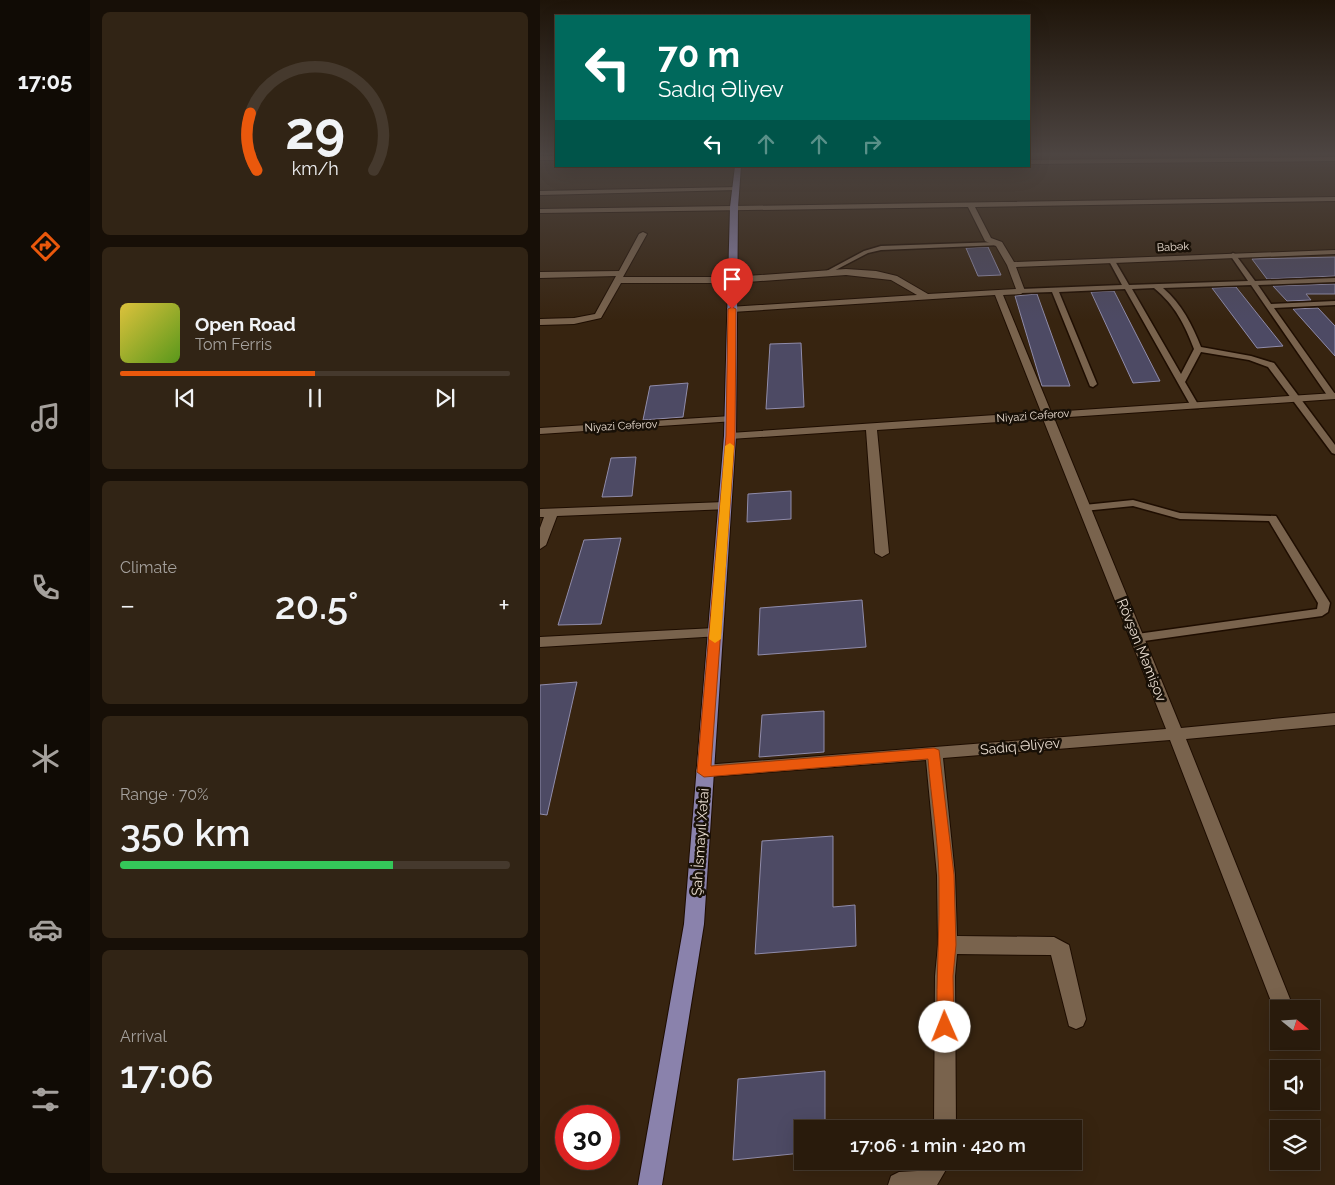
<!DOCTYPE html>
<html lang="en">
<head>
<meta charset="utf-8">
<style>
  :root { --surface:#291b0c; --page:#312415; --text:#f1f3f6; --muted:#a5a19d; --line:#45392d; --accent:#ea580c }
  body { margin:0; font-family:Raleway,sans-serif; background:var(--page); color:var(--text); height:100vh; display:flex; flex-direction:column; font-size:19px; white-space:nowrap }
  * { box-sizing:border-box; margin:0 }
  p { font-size:16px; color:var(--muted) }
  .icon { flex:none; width:28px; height:28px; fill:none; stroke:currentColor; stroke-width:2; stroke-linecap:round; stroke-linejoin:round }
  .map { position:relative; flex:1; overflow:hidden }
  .side { display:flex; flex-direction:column; gap:12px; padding:12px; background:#170f07; width:450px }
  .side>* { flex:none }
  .top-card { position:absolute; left:15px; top:15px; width:475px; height:152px; border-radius:0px; box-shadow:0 5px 20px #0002,0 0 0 1px var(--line); background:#00695c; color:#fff; overflow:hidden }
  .needle { width:32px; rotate:108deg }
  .tools { position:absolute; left:730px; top:1000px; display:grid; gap:10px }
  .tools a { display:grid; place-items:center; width:50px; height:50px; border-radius:0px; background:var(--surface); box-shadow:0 5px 20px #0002,0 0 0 1px var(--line); font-size:25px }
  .speed { position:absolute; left:15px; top:1105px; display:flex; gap:10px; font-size:25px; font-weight:700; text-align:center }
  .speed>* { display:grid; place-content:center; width:65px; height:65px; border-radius:50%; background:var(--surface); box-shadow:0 5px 20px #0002,0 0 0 1px var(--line); line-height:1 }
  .speed .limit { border:8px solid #d22; background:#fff; color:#111 }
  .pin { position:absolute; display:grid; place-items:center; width:42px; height:42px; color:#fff; margin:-51px -21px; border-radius:50% 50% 50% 0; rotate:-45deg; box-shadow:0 0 5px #0007 }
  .pin .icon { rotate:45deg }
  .me { position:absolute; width:55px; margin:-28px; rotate:359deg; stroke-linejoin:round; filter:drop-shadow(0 0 4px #0008) }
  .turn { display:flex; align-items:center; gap:18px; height:105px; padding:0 20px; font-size:22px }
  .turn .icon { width:65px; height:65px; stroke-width:2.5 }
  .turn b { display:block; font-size:35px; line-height:42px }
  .lanes { display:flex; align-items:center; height:48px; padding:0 20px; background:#0003; justify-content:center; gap:25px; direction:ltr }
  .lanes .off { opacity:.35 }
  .big { font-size:38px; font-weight:600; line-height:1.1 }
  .side .widget { flex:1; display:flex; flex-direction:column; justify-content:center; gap:8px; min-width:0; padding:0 18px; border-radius:8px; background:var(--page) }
  .side .dial { align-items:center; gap:0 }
  .dial svg { height:130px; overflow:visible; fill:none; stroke:var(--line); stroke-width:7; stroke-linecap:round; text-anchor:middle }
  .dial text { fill:var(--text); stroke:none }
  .song { display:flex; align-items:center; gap:15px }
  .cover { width:60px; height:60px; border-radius:8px; background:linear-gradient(135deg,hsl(50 70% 55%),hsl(90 70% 35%)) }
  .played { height:5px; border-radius:2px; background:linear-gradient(90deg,var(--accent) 50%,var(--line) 50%) }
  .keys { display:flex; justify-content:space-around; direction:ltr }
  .heat { display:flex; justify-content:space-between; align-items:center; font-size:28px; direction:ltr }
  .charge { height:8px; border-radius:4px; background:linear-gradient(90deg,#34c759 70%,var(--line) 0) }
  .trip { position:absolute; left:254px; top:1120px; width:288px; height:50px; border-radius:0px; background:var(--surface); box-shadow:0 5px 20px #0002,0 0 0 1px var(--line); font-weight:600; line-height:50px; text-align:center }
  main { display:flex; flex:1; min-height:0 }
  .tabs { display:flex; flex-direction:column; width:90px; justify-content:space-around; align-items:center; background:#100b05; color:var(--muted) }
  .tabs .icon { width:35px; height:35px }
  .tabs .on { color:var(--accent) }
  .tabs b { font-size:22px; color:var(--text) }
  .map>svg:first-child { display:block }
  .building { fill:#4d4a64; stroke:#908caa }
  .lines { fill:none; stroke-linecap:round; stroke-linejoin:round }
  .service-casing { stroke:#1e0d00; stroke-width:3 }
  .minor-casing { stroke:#1e0d00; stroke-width:2 }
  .tertiary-casing { stroke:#1e0d00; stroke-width:2 }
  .primary-casing { stroke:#1e0d00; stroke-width:2 }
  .service { fill:#79634d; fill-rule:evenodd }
  .minor { fill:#79634d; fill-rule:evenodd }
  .tertiary { fill:#79634d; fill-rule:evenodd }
  .primary { fill:#8a82ac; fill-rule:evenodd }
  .route { fill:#ea580c; stroke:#983908 }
  .slow { fill:#f59e0b }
  .labels { text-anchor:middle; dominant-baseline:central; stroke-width:5; stroke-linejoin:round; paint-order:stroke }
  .far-street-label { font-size:11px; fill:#eaddd1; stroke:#181007 }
  .street-label { font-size:14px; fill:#eaddd1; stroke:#181007 }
</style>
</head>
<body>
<main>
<nav class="tabs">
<b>17:05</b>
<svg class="icon on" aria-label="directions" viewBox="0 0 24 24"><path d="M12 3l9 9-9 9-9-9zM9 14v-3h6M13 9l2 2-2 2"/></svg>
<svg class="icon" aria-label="music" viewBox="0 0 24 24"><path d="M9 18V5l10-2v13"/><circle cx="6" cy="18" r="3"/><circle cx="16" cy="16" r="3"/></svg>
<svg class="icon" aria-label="phone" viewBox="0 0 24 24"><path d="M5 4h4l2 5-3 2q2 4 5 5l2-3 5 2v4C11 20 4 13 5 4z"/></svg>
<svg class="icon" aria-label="climate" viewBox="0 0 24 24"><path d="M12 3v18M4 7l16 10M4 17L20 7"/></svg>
<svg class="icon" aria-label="car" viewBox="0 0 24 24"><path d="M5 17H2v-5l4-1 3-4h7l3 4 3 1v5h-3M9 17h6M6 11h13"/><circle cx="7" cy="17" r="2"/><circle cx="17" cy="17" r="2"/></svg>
<svg class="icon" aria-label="filters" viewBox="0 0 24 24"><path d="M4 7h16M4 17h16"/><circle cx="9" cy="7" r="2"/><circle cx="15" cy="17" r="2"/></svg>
</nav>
<section class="side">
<div class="widget dial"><svg viewBox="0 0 100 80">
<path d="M14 69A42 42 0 1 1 86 69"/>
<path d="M14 69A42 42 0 0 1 10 34" stroke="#ea580c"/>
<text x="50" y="56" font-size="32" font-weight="700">29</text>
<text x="50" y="72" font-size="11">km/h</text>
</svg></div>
<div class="widget">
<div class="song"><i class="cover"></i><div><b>Open Road</b><p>Tom Ferris</p></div></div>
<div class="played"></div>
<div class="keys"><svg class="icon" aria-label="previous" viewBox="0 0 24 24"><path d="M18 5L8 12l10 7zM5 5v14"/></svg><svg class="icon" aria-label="pause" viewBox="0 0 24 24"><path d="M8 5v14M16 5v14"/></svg><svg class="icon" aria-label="next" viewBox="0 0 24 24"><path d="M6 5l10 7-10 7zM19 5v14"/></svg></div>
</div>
<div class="widget"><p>Climate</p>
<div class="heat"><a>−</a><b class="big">20.5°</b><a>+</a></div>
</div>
<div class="widget"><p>Range · 70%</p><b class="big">350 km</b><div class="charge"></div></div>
<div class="widget"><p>Arrival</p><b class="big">17:06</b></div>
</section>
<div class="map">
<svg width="795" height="1185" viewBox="0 0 795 1185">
  <rect width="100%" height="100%" fill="#372410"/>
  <!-- building -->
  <g class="building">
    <path d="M448 247 461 275 438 276 426 248Z"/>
    <path d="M795 257V276L727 279 712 259Z"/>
    <path d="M795 284V294H766L771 300 747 301 733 286Z"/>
    <path d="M696 287 743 346 717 348 672 288Z"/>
    <path d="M574 291 620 381 593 383 551 292Z"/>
    <path d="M497 294 530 386H502L475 296Z"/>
    <path d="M778 308 795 326V356L753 309Z"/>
    <path d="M261 343 264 407 226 409 230 344Z"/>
    <path d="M148 383 143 417 103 420 110 386Z"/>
    <path d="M96 457 92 496 62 497 71 458Z"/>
    <path d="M251 491V519L207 522 208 494Z"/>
    <path d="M81 538 61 624 18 625 44 540Z"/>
    <path d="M322 600 326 647 218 655 220 608Z"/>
    <path d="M37 682 7 815 0 814V685Z"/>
    <path d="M284 711V752L219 757 222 715Z"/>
    <path d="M293 836V907L315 905 316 946 215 954 222 841Z"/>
    <path d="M285 1071V1129H262V1153L193 1160 198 1079Z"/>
  </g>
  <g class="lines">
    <!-- service casing -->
    <g class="service-casing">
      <g id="service">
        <path d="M459 242 461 243V245L341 250 328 253 286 275 281 274 324 251 341 246Z"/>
        <path d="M693 253 695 254 715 281 795 278V282L718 285 731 304 795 301V305L734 308 795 394V398H789L711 285 623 288C642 304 652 325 661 347L711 356 734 363 795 445V454L792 453 728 367 709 360 661 352 645 382 659 406 658 408H652L585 289 519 292 557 384 553 387 550 386 512 292 481 293 477 291 481 289 582 285 569 261 572 259 575 261 589 285 708 281 690 255ZM592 289 614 288C635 305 645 325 654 349L641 374Z"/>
        <path d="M593 500 640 513 736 516 790 603 788 612 782 616 597 642 593 641 591 638 597 634 777 609 778 603 729 521 640 519 593 506 544 511 539 508 544 505Z"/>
      </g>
    </g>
    <!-- minor casing -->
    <g class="minor-casing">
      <g id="minor">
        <path d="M795 157V161L489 164V160Z"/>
        <path d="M198 187 196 190 0 195V191Z"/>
        <path d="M795 197V201L435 207 451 238 462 242 474 262 795 250V254L476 267 485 291 481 294 463 295 511 412 795 393V399L514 418 641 728 795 713V725L646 739 754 1009H739V1017L734 1009 630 740 403 758 415 875 417 936 514 937 529 945 546 1019 543 1026 536 1029 529 1026 511 955 417 954 415 976 416 1129H394L395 976 398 945 397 875 386 760 164 777 158 776 156 771 158 766 164 765 626 729 503 419 337 430 349 553 342 557 335 553 326 430 190 439 184 436 190 433 501 412 455 295 192 312 187 309 189 307 377 295 351 280 306 275 193 283H81L61 318 34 324 0 325V319L34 318 55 314 76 276 0 278V272L79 271 99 234 103 232 107 234 83 277H193L306 269 336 271 357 276 388 294 476 289 467 265 456 246 445 241 428 207 0 213V209Z"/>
        <path d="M191 416 195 417V421L0 434V428Z"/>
        <path d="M185 502 191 506 189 509 17 516 6 545 0 549V528L4 517H0V509Z"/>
        <path d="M175 628 182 633 180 636 0 647V637Z"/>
        <path d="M387 1161H411L397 1185H348L351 1176 359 1172 377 1171Z"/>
      </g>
    </g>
    <!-- tertiary casing -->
    <g class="tertiary-casing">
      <rect id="tertiary" x="0" y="156" width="16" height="4"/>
    </g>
    <!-- primary casing -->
    <g class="primary-casing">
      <path id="primary" d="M195 166H201L198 207 196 436 164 924 122 1185H98L144 924 184 436 190 207Z"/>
    </g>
    <!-- service -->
    <use href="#service" class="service"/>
    <!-- minor -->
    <use href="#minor" class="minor"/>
    <!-- tertiary -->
    <use href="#tertiary" class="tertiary"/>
    <!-- primary -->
    <use href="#primary" class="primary"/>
  </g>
  <!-- sky -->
  <linearGradient id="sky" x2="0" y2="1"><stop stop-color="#1e1409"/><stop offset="0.48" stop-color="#4d4542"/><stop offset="1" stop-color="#4d4542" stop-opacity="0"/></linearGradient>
  <rect width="795" height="321" fill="url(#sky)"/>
  <!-- route -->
  <path class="route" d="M192 307 196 309 195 436 171 766 394 748 399 750 414 875 416 945 413 976 414 1027 411 1033 405 1036 399 1033 397 1027C396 977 400 928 399 878 398 838 391 798 388 759L164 777 157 772 186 436 188 309Z"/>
  <!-- slow -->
  <path class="slow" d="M190 443 194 446 181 639 175 643 169 639 185 446Z"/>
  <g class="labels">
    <!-- far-street labels -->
    <g class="far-street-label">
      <text transform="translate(633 247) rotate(-3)">Babək</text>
      <text transform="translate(493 416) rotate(-4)">Niyazi Cəfərov</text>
      <text transform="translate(81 426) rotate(-3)">Niyazi Cəfərov</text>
    </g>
    <!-- street labels -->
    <g class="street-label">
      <text transform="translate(602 650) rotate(68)">Rövşən Məmişov</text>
      <text transform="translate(480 746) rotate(-5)">Sadıq Əliyev</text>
      <text transform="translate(160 842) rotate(-86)">Şah İsmayıl Xətai</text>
    </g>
  </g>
</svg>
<div class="tools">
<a><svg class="needle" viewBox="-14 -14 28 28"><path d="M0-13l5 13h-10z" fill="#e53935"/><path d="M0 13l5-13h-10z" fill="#a5a19d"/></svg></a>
<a><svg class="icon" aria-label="sound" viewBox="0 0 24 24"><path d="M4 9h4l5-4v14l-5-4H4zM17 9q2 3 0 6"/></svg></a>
<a><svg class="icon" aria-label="layers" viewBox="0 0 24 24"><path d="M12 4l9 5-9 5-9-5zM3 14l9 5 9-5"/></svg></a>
</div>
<div class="speed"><div class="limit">30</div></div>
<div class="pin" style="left:192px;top:309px;background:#d93025"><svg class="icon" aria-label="arrive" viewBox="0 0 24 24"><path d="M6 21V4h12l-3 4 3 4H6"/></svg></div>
<svg class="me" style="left:405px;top:1027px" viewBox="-20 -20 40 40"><circle r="19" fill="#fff"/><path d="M0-13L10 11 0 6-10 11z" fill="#ea580c"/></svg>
<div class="trip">17:06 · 1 min · 420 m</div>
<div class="top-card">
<div class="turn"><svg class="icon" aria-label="left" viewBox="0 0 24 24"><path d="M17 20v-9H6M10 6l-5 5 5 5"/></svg><div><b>70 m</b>Sadıq Əliyev</div></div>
<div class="lanes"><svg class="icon" aria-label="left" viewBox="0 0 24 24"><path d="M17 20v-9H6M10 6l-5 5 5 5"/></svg><svg class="icon off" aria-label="ahead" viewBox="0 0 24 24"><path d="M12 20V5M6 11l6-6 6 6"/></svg><svg class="icon off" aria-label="ahead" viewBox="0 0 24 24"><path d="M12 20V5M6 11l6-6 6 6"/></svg><svg class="icon off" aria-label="right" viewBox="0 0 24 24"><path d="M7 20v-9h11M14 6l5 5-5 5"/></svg></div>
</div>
</div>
</main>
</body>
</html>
